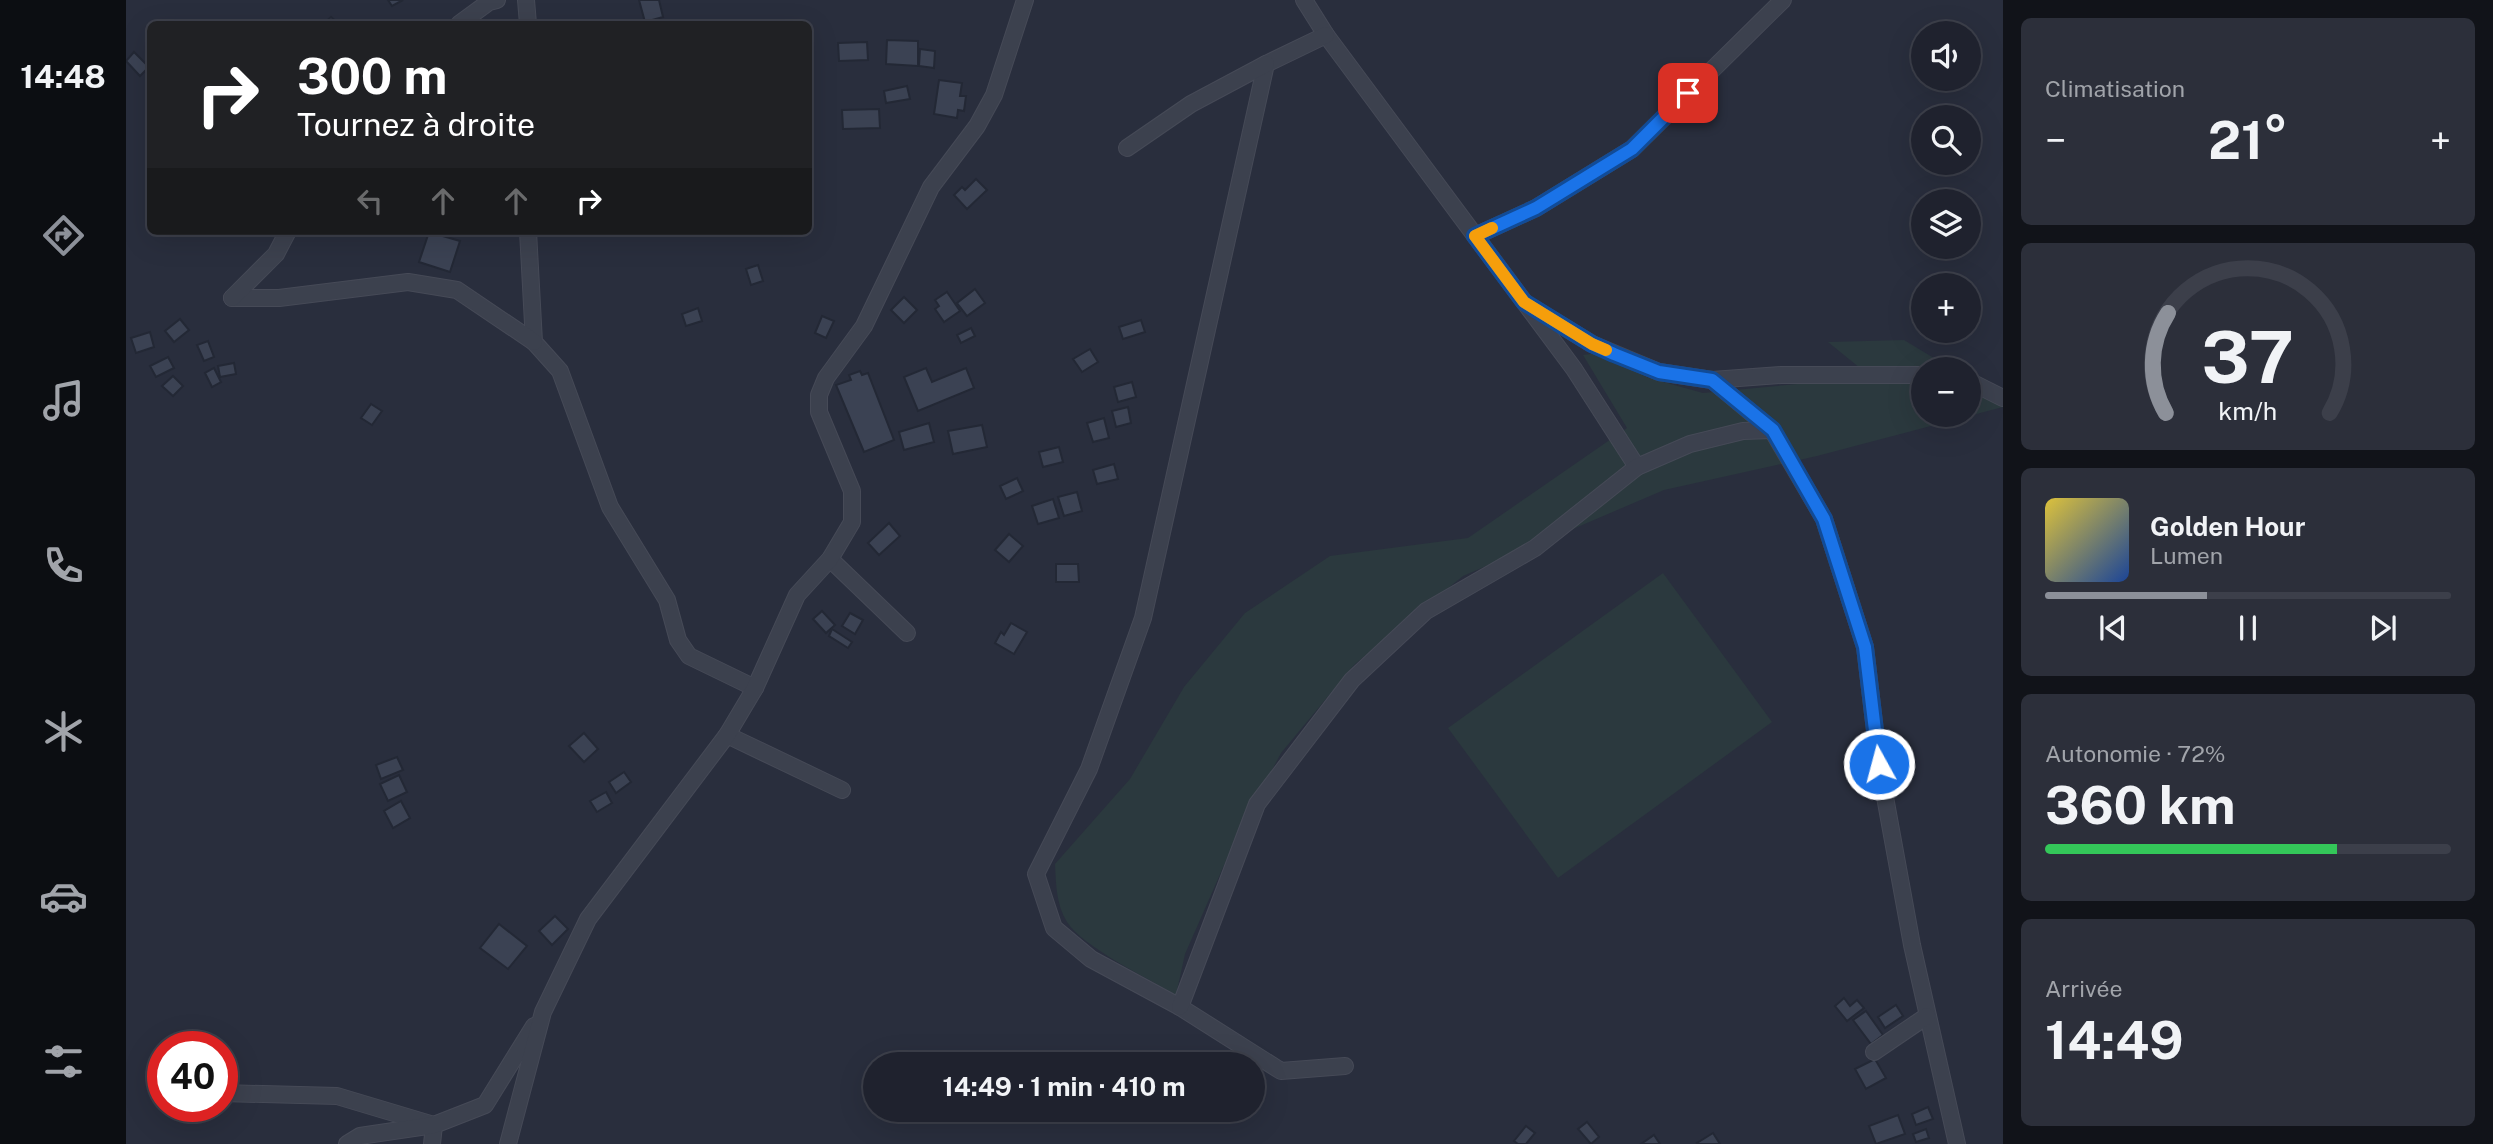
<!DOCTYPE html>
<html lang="fr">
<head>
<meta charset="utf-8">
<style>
  :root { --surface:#1f222e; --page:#2c2f3a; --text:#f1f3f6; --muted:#a1a4aa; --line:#3c3f4a; --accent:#8c9099 }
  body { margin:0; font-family:"Public Sans",sans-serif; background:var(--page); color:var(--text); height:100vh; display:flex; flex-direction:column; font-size:26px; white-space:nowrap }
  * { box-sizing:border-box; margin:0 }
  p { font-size:23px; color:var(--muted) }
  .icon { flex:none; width:38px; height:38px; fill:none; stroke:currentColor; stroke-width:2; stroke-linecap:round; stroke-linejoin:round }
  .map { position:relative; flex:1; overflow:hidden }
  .details { display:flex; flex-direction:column; gap:18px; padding:18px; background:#111319; width:490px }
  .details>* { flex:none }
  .top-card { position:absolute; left:21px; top:21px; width:665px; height:214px; border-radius:10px; box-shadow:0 7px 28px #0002,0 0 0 2px var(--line); background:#202124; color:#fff; overflow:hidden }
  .fabs { position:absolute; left:1785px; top:21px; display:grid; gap:14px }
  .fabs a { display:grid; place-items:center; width:70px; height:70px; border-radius:50%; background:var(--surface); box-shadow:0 7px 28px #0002,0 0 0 2px var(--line); font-size:35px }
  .speed { position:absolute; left:21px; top:1031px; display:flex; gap:14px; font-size:35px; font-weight:700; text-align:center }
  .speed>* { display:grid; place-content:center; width:91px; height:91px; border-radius:50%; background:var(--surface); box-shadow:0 7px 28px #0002,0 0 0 2px var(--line); line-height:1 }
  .speed .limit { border:10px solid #d22; background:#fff; color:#111 }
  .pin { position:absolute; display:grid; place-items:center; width:60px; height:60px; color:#fff; margin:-30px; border-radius:14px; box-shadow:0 4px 10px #0006 }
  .me { position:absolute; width:77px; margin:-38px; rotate:353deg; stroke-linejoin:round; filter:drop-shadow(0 0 5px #0008) }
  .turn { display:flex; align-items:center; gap:24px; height:147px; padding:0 35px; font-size:32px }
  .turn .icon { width:91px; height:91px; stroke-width:2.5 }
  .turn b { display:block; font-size:49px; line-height:60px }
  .lanes { display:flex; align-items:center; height:66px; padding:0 35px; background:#0003; justify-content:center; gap:35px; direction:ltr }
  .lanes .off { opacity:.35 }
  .big { font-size:52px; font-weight:700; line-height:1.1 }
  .details .tile { flex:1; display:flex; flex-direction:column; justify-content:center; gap:10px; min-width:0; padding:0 24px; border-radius:10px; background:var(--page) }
  .details .dial { align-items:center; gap:0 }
  .dial svg { height:182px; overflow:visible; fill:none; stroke:var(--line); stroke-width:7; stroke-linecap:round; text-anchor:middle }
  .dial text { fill:var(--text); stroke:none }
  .song { display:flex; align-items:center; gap:21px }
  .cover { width:84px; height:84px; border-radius:10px; background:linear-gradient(135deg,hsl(50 70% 55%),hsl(220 70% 35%)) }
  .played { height:7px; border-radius:4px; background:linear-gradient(90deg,var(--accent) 40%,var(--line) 40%) }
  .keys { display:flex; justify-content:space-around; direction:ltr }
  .heat { display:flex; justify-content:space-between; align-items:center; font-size:38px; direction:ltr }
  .charge { height:10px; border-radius:5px; background:linear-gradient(90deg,#34c759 72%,var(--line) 0) }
  .trip { position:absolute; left:737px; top:1052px; width:402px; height:70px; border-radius:35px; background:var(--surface); box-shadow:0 7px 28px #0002,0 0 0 2px var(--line); font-weight:700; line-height:70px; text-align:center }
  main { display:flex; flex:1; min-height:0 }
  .tab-bar { display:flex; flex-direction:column; width:126px; justify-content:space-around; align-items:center; background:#0c0e12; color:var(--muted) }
  .tab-bar .icon { width:49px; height:49px }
  .tab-bar .current { color:var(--accent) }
  .tab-bar b { font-size:32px; color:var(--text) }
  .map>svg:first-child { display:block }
  .green { fill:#2b393e }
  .building { fill:#3b4253; stroke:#232835; stroke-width:2 }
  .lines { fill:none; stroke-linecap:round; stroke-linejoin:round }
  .minor-casing { stroke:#464a57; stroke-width:18 }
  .minor { stroke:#3c414e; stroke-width:16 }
  .route-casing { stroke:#114b97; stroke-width:18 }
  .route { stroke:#1a73e8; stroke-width:12 }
  .slow { stroke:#f59e0b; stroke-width:12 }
</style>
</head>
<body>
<main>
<nav class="tab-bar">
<b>14:48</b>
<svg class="icon current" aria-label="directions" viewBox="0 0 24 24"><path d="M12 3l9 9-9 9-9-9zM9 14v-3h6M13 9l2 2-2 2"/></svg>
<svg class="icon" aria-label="music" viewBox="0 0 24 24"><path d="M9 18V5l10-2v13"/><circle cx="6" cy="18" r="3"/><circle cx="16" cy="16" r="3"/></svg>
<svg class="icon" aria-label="phone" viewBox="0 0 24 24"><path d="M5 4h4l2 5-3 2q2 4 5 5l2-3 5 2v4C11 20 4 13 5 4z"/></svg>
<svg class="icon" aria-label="climate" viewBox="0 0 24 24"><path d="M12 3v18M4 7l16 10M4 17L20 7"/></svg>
<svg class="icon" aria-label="car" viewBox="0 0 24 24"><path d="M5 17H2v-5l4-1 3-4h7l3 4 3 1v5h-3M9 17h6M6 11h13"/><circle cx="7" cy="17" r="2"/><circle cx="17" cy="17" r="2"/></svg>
<svg class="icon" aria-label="filters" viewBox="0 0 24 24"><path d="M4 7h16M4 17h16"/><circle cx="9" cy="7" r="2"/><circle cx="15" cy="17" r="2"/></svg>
</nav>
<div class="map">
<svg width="1877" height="1144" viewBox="0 0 1877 1144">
  <rect width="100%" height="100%" fill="#292e3d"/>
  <!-- green -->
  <g class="green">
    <path d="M1778 340 1826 369H1797V415H1843V379L1877 398V407L1691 456 1538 490 1337 576 1229 664 1155 753 1110 838 1059 954 1050 995C1023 979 957 947 941 922 930 904 930 884 929 864L1004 779 1058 687 1119 613 1204 556 1342 538 1501 428 1457 355 1471 353 1523 378 1577 393 1745 377 1702 342Z"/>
    <path d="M1537 573 1646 722 1432 878 1322 728Z"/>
  </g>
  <!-- building -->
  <g class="building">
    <path d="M262 0H277L266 6Z"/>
    <path d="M513 0H533L537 17 519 22Z"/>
    <path d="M205 17 213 24H197Z"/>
    <path d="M761 40 792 41V66L760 64Z"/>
    <path d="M741 42 742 60 713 61 712 43Z"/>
    <path d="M794 49 809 51 808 68 793 66Z"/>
    <path d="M8 52 23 67 14 76 0 61Z"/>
    <path d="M813 80 836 83 834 96H840L838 111 832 110 831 118 808 114Z"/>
    <path d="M781 86 784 99 760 103 758 91Z"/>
    <path d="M753 109 754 128 717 129 716 110Z"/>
    <path d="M850 179 861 190 841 209 828 195 836 187 839 190Z"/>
    <path d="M303 232 334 241 324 272 293 262Z"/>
    <path d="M632 265 637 281 625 285 620 269Z"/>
    <path d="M849 289 859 303 841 316 831 303Z"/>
    <path d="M821 292 834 311 818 322 809 309 813 306 809 300Z"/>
    <path d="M778 297 791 310 778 323 765 310Z"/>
    <path d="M572 308 576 321 560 326 556 314Z"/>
    <path d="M696 316 708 321 700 338 689 333Z"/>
    <path d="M54 319 63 330 48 342 39 331Z"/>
    <path d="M1015 320 1019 332 997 339 993 327Z"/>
    <path d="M845 328 849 336 835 343 831 335Z"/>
    <path d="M24 332 28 347 10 353 5 338Z"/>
    <path d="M82 341 88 357 78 361 71 345Z"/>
    <path d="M964 349 972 362 956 372 947 359Z"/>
    <path d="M42 357 48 368 30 377 24 366Z"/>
    <path d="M108 363 110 374 94 377 92 366Z"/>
    <path d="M88 368 95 382 86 387 79 373Z"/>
    <path d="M800 368 806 382 840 368 848 388 792 411 778 377Z"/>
    <path d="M734 371 736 375 742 373 768 440 738 452 710 385 725 380 723 375Z"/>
    <path d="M47 376 57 386 47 396 36 386Z"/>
    <path d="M1006 382 1010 397 992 402 988 387Z"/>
    <path d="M245 404 256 411 246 425 235 418Z"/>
    <path d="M1002 407 1005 423 990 427 986 411Z"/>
    <path d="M978 418 983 438 967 442 961 423Z"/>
    <path d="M803 423 808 442 778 450 773 432Z"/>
    <path d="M856 425 861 447 827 454 822 431Z"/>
    <path d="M933 447 937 462 917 467 913 452Z"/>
    <path d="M988 464 992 479 971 484 967 470Z"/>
    <path d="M891 478 897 491 880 499 874 486Z"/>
    <path d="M951 492 956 511 938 516 932 497Z"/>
    <path d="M927 499 933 518 912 524 906 506Z"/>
    <path d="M763 523 774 536 753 555 742 543Z"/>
    <path d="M883 534 897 546 883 562 869 550Z"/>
    <path d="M930 564H952L953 582H930Z"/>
    <path d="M696 611 709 625 700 633 687 619Z"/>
    <path d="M724 613 737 620 729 634 716 626Z"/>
    <path d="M885 623 901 632 888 654 869 643 875 632 878 635Z"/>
    <path d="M706 629 726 642 722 648 703 636Z"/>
    <path d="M458 733 472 749 458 762 443 746Z"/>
    <path d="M271 757 277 770 255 779 250 765Z"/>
    <path d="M498 772 505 782 490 793 483 782Z"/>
    <path d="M273 775 281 792 262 801 254 784Z"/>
    <path d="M480 792 486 803 471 812 464 801Z"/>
    <path d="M275 801 284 818 267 828 258 811Z"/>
    <path d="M429 916 442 929 426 945 413 931Z"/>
    <path d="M373 924 401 946 382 969 354 948Z"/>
    <path d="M1718 998 1724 1006 1731 1000 1738 1008 1721 1021 1709 1006Z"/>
    <path d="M1770 1005 1777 1016 1759 1028 1752 1017Z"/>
    <path d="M1740 1011 1757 1035 1745 1044 1727 1020Z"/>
    <path d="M1749 1059 1760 1078 1740 1089 1729 1069Z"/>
    <path d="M1802 1107 1807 1119 1790 1125 1786 1114Z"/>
    <path d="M1772 1115 1779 1134 1750 1144 1743 1126Z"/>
    <path d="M1461 1122 1473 1137 1465 1144 1452 1129Z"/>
    <path d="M1400 1126 1409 1133 1400 1144H1392L1388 1141Z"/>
    <path d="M1800 1129 1803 1138 1790 1142 1787 1134Z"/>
    <path d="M1587 1133 1594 1144H1572L1571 1143Z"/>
    <path d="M1528 1135 1534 1144H1515Z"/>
  </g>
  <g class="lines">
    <!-- minor casing -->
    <g class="minor-casing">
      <g id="minor">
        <path d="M400 0 402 24"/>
        <path d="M1178 0 1200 35 1448 369 1511 467"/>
        <path d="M333 24 363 2 371 0"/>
        <path d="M1200 35 1140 64 1017 618 963 769 910 874 928 928 965 959 1054 1007 1155 1071 1219 1066"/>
        <path d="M1001 148 1065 104 1140 64"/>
        <path d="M402 231 408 342 434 371 484 507 541 600 552 640 563 656 629 688"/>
        <path d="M1349 236 1410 208 1506 149 1657 0"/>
        <path d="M106 298H153L282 282 331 290 408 342"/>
        <path d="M106 298 150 254 162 231"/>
        <path d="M1407 308 1466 344 1533 372 1586 380 1655 375H1797"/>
        <path d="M1586 380 1646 430 1698 519 1739 647 1753 764 1786 945 1831 1144"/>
        <path d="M1843 381 1877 398"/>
        <path d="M704 559 781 633"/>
        <path d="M601 735 716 790"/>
        <path d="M1054 1007 1131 804 1226 680 1300 611 1409 548 1511 467 1564 444 1617 431 1646 430"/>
        <path d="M1748 1052 1801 1016"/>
        <path d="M29 1076 37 1078"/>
        <path d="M96 1093 211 1096 308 1125 306 1144"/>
        <path d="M221 1144 234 1136 308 1125 359 1105 408 1026"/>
        <path d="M382 1144 417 1012 462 919 601 735 629 688 671 595 704 559 726 522V491L693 412V395L700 378 738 326 805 187 851 126 868 95 899 0"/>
      </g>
    </g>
    <!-- minor -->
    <use href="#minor" class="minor"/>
  </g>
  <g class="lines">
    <!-- route casing -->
    <g class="route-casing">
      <path id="route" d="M1562 93 1506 149 1410 208 1349 236 1398 302 1466 344 1488 354 1533 372 1586 380 1647 430 1698 519 1739 647 1753 764"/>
    </g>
    <!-- route -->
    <use href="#route" class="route"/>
    <!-- slow -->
    <path class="slow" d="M1366 228 1349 236 1398 302 1466 344 1480 350"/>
  </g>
</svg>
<div class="fabs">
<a><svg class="icon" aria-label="sound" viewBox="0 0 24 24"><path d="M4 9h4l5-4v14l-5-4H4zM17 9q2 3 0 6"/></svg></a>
<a><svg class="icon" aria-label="search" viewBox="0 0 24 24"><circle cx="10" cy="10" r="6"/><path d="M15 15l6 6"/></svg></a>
<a><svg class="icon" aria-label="layers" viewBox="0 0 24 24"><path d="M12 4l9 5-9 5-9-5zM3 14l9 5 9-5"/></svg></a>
<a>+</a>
<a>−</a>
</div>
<div class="speed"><div class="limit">40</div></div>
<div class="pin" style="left:1562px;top:93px;background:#d93025"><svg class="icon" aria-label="arrive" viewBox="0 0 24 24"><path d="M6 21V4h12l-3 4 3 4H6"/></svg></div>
<svg class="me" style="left:1753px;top:764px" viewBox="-20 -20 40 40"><circle r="17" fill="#1a73e8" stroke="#fff" stroke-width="3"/><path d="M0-11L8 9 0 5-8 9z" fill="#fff"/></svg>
<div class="trip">14:49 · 1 min · 410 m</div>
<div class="top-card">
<div class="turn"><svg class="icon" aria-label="right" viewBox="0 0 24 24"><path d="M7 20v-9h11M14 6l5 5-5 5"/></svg><div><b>300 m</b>Tournez à droite</div></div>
<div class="lanes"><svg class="icon off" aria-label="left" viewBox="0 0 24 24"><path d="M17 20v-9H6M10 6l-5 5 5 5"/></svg><svg class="icon off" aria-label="ahead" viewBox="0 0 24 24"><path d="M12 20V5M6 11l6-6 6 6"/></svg><svg class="icon off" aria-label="ahead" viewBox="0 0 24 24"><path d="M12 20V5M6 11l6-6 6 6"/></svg><svg class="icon" aria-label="right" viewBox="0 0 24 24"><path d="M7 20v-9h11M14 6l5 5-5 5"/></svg></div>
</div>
</div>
<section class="details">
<div class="tile"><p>Climatisation</p>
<div class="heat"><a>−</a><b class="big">21°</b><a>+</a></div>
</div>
<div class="tile dial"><svg viewBox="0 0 100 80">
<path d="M14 69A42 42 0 1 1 86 69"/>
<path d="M14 69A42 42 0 0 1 15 25" stroke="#8c9099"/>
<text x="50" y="56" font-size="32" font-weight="700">37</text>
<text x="50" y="72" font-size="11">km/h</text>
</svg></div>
<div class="tile">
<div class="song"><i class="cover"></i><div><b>Golden Hour</b><p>Lumen</p></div></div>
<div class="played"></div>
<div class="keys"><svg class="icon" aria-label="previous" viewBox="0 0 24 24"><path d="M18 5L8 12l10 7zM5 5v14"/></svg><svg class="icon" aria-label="pause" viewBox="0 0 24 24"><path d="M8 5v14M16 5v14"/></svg><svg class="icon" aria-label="next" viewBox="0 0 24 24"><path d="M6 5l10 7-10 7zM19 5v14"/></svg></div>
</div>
<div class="tile"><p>Autonomie · 72%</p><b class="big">360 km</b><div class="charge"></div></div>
<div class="tile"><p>Arrivée</p><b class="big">14:49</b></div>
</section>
</main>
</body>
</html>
